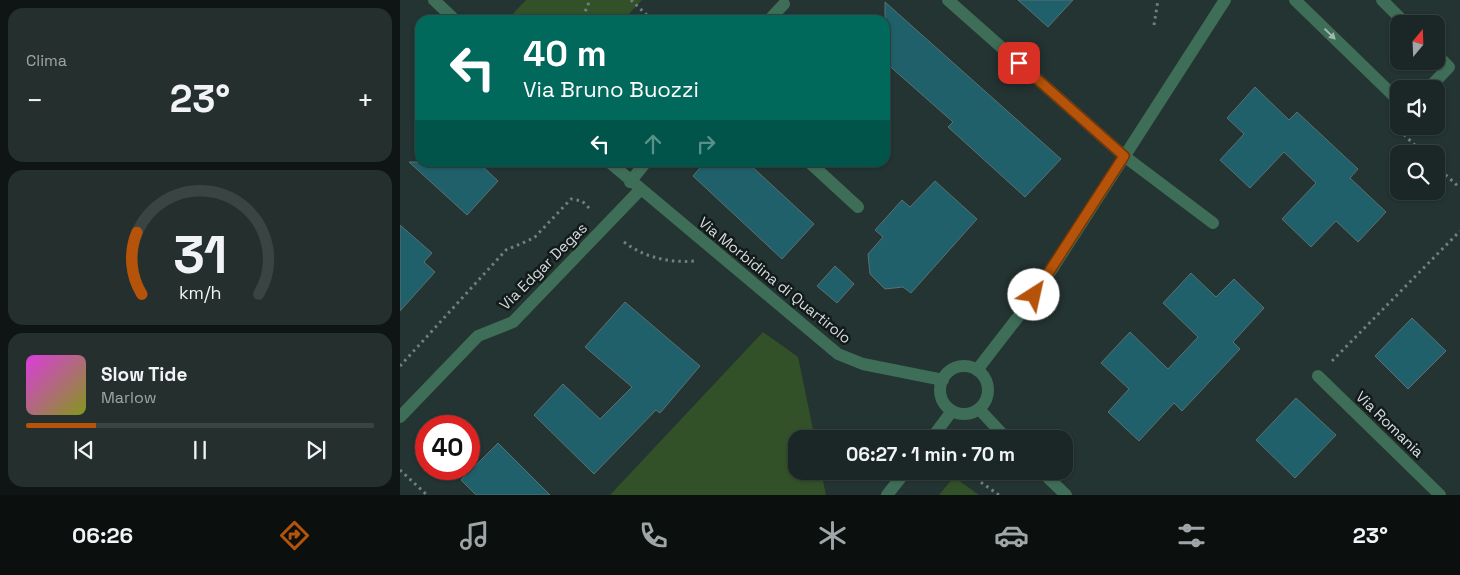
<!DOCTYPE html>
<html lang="it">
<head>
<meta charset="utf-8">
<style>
  :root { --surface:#1b2726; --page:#242f2e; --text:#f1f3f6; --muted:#a0a5a7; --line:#394443; --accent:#b45309 }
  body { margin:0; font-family:"Space Grotesk",sans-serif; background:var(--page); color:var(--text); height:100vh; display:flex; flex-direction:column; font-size:19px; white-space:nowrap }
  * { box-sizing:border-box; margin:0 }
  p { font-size:16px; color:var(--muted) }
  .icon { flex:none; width:28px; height:28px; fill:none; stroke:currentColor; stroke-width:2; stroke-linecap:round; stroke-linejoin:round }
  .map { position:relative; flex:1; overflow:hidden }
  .panel { display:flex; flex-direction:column; gap:8px; padding:8px; background:#0f1515; width:400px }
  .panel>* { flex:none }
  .guide { position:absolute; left:15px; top:15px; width:475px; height:152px; border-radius:15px; box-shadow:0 1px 4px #0004,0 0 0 1px var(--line); background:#00695c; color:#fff; overflow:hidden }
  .needle { width:32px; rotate:19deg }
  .controls { position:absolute; left:990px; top:15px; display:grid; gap:10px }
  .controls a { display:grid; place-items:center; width:55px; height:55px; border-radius:10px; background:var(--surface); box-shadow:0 1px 4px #0004,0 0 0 1px var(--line); font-size:25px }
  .speed { position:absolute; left:15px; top:415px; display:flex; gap:10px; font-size:25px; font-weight:700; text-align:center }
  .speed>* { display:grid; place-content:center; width:65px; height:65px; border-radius:50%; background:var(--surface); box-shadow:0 1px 4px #0004,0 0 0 1px var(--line); line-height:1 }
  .speed .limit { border:8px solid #d22; background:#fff; color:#111 }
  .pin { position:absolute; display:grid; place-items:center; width:42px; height:42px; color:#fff; margin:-21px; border-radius:10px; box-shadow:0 2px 8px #0006 }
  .me { position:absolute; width:55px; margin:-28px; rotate:35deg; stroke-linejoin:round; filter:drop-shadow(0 0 4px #0008) }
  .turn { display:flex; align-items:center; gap:18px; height:105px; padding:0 25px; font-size:22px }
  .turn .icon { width:65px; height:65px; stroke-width:2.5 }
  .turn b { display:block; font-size:35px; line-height:42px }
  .lanes { display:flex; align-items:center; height:48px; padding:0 25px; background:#0003; justify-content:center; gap:25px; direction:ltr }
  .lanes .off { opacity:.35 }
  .big { font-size:38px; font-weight:700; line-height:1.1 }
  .panel .tile { flex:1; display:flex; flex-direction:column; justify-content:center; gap:8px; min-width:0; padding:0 18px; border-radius:15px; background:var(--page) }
  .panel .dial { align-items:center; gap:0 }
  .dial svg { height:130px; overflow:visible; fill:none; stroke:var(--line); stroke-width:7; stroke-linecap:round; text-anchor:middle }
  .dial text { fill:var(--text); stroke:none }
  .song { display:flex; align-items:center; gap:15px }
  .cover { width:60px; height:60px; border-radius:8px; background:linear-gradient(135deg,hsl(300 70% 55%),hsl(70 70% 35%)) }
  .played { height:5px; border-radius:2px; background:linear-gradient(90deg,var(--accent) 20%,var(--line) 20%) }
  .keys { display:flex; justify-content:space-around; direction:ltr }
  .heat { display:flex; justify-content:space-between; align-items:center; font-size:28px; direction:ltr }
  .trip { position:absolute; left:388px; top:430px; width:285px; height:50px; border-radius:15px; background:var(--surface); box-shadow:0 1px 4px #0004,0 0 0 1px var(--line); font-weight:700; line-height:50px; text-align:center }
  .tabs { display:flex; height:80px; justify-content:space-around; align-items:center; background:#0b100f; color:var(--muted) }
  .tabs .icon { width:35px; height:35px }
  .tabs .selected { color:var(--accent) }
  .tabs b { font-size:22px; color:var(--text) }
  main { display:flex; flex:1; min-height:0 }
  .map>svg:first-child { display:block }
  .green { fill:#335128 }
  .building { fill:#1f606a; stroke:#5d6f72 }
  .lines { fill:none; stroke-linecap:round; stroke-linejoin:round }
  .path { stroke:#727f7d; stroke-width:3; stroke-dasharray:2.5 4; stroke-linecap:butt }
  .minor { stroke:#3f6e58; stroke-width:12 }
  .oneway { fill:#a0b7ae }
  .route-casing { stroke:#753606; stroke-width:12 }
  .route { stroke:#b45309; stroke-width:9 }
  .labels { text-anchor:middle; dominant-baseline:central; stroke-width:5; stroke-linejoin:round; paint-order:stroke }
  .street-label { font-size:15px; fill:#d4dfdd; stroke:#131a19 }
</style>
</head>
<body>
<main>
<section class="panel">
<div class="tile"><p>Clima</p>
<div class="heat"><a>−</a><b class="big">23°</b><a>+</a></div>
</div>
<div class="tile dial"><svg viewBox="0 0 100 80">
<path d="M14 69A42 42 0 1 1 86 69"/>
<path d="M14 69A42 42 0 0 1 11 31" stroke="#b45309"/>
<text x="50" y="56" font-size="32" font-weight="700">31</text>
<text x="50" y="72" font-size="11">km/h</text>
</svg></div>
<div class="tile">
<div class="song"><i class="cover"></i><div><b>Slow Tide</b><p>Marlow</p></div></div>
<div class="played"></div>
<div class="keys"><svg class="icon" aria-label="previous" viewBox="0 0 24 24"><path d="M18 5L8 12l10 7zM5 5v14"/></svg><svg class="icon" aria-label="pause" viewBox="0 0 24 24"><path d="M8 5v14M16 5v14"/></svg><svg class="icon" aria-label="next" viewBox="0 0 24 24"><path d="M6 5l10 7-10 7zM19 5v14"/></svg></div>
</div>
</section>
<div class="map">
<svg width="1060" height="495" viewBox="0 0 1060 495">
  <rect width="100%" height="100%" fill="#243432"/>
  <!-- green -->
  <g class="green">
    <path d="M126 0H242L223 20H107Z"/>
    <path d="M363 332 398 357 415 439H396V471H421L426 495H210Z"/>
    <path d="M554 477 579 495H539Z"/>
  </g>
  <!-- building -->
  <g class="building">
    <path d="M618 0H673L648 27Z"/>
    <path d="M485 2 661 159 625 197 548 127 553 122 485 62Z"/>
    <path d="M855 87 889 120 897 112 958 169 950 178 986 212 958 242 936 221 911 247 882 219 916 183 884 152 850 188 820 160 844 134 827 118Z"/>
    <path d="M9 162H78L98 181 67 215Z"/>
    <path d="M305 162H347L414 224 382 259 293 176Z"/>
    <path d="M535 181 577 219 511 293 503 287 485 289 470 274 468 254 483 237 475 230 502 200 510 207Z"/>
    <path d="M0 225 32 253 24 262 35 272 0 311Z"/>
    <path d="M435 266 454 284 437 303 417 286Z"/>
    <path d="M791 273 816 297 834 279 864 308 833 342 840 349 782 411 774 403 739 441 708 412 729 389 701 363 730 332 768 369 798 337 763 303Z"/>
    <path d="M225 302 300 366 260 413 256 410 194 474 134 415 163 384 200 419 232 387 185 347Z"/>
    <path d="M1012 318 1046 351 1008 389 975 356Z"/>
    <path d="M896 398 936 435 895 478 856 440Z"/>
    <path d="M98 443 150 495H76L61 480Z"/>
  </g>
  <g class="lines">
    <!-- path -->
    <g class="path">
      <path d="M231 0 252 20"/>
      <path d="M171 20 182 19 190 0"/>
      <path d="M754 25 758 0"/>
      <path d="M998 121 994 125 1024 154"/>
      <path d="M1036 166 1060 188"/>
      <path d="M224 242C245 258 270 263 295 261"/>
      <path d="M932 361 1060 231"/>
      <path d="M0 366 106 250 134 238 171 199 182 201 191 210"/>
      <path d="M0 470 27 495"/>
      <path d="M565 471 599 495"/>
    </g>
    <!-- minor -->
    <g class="minor">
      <path d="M34 0 55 20"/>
      <path d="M548 0 724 156 813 223"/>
      <path d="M895 0 999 101"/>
      <path d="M982 0 1006 24"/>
      <path d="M369 20 384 4"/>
      <path d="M1028 89 1049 67 1036 54"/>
      <path d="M209 162 438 354 463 364 543 380"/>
      <path d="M409 162 458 207"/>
      <path d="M230 182 246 162"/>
      <circle cx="564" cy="390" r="24"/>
      <path d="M577 370 625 308 652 269 825 0"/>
      <path d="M918 376 1040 495"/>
      <path d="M579 409 607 439"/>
      <path d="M0 417 78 336 113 322 240 190"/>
      <path d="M531 439 552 411"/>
      <path d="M641 471 666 495"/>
      <path d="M487 495 506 471"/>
    </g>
  </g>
  <!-- one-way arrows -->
  <defs><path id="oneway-solid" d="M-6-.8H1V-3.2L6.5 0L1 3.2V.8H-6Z" transform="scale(1.25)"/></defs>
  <use class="oneway" href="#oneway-solid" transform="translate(930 34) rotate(44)"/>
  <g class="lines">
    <!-- route casing -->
    <g class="route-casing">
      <path id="route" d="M619 63 724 156 634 295"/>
    </g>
    <!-- route -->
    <use href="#route" class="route"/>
  </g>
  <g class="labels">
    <!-- street labels -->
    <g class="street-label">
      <text transform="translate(143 266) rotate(-45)">Via Edgar Degas</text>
      <text transform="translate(375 280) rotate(39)">Via Morbidina di Quartirolo</text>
      <text transform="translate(990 424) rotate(44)">Via Romania</text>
    </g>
  </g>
</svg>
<div class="controls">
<a><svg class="needle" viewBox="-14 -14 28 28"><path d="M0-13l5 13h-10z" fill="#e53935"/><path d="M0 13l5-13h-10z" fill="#a0a5a7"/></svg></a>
<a><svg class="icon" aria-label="sound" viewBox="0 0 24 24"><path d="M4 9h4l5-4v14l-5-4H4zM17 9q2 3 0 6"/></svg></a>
<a><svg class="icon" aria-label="search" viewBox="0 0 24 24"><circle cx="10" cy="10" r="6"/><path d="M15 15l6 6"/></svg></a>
</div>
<div class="speed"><div class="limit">40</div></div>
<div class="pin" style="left:619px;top:63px;background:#d93025"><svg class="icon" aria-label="arrive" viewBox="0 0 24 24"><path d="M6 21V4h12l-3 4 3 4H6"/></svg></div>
<svg class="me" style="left:634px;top:295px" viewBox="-20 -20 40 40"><circle r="19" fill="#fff"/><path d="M0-13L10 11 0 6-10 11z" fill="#b45309"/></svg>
<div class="trip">06:27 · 1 min · 70 m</div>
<div class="guide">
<div class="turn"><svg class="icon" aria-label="left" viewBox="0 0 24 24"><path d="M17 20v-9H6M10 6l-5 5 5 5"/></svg><div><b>40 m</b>Via Bruno Buozzi</div></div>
<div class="lanes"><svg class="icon" aria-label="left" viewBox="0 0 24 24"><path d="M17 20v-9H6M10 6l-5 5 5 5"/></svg><svg class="icon off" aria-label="ahead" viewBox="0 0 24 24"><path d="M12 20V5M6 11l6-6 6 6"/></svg><svg class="icon off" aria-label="right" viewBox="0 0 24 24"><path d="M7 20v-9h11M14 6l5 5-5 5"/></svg></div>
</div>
</div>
</main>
<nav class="tabs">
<b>06:26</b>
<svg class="icon selected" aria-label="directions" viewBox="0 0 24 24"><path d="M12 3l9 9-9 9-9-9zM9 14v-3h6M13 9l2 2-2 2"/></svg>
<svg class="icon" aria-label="music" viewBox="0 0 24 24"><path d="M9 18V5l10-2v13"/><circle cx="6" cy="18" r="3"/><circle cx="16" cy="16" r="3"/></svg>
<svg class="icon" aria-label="phone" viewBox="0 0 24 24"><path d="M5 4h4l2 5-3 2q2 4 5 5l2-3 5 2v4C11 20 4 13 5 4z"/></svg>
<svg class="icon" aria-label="climate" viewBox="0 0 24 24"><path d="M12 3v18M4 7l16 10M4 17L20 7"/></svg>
<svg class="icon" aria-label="car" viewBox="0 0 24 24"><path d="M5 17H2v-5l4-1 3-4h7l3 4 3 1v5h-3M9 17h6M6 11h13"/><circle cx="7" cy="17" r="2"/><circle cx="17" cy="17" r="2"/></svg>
<svg class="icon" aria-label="filters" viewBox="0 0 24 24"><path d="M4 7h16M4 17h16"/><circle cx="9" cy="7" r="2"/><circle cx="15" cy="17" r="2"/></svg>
<b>23°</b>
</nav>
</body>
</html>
